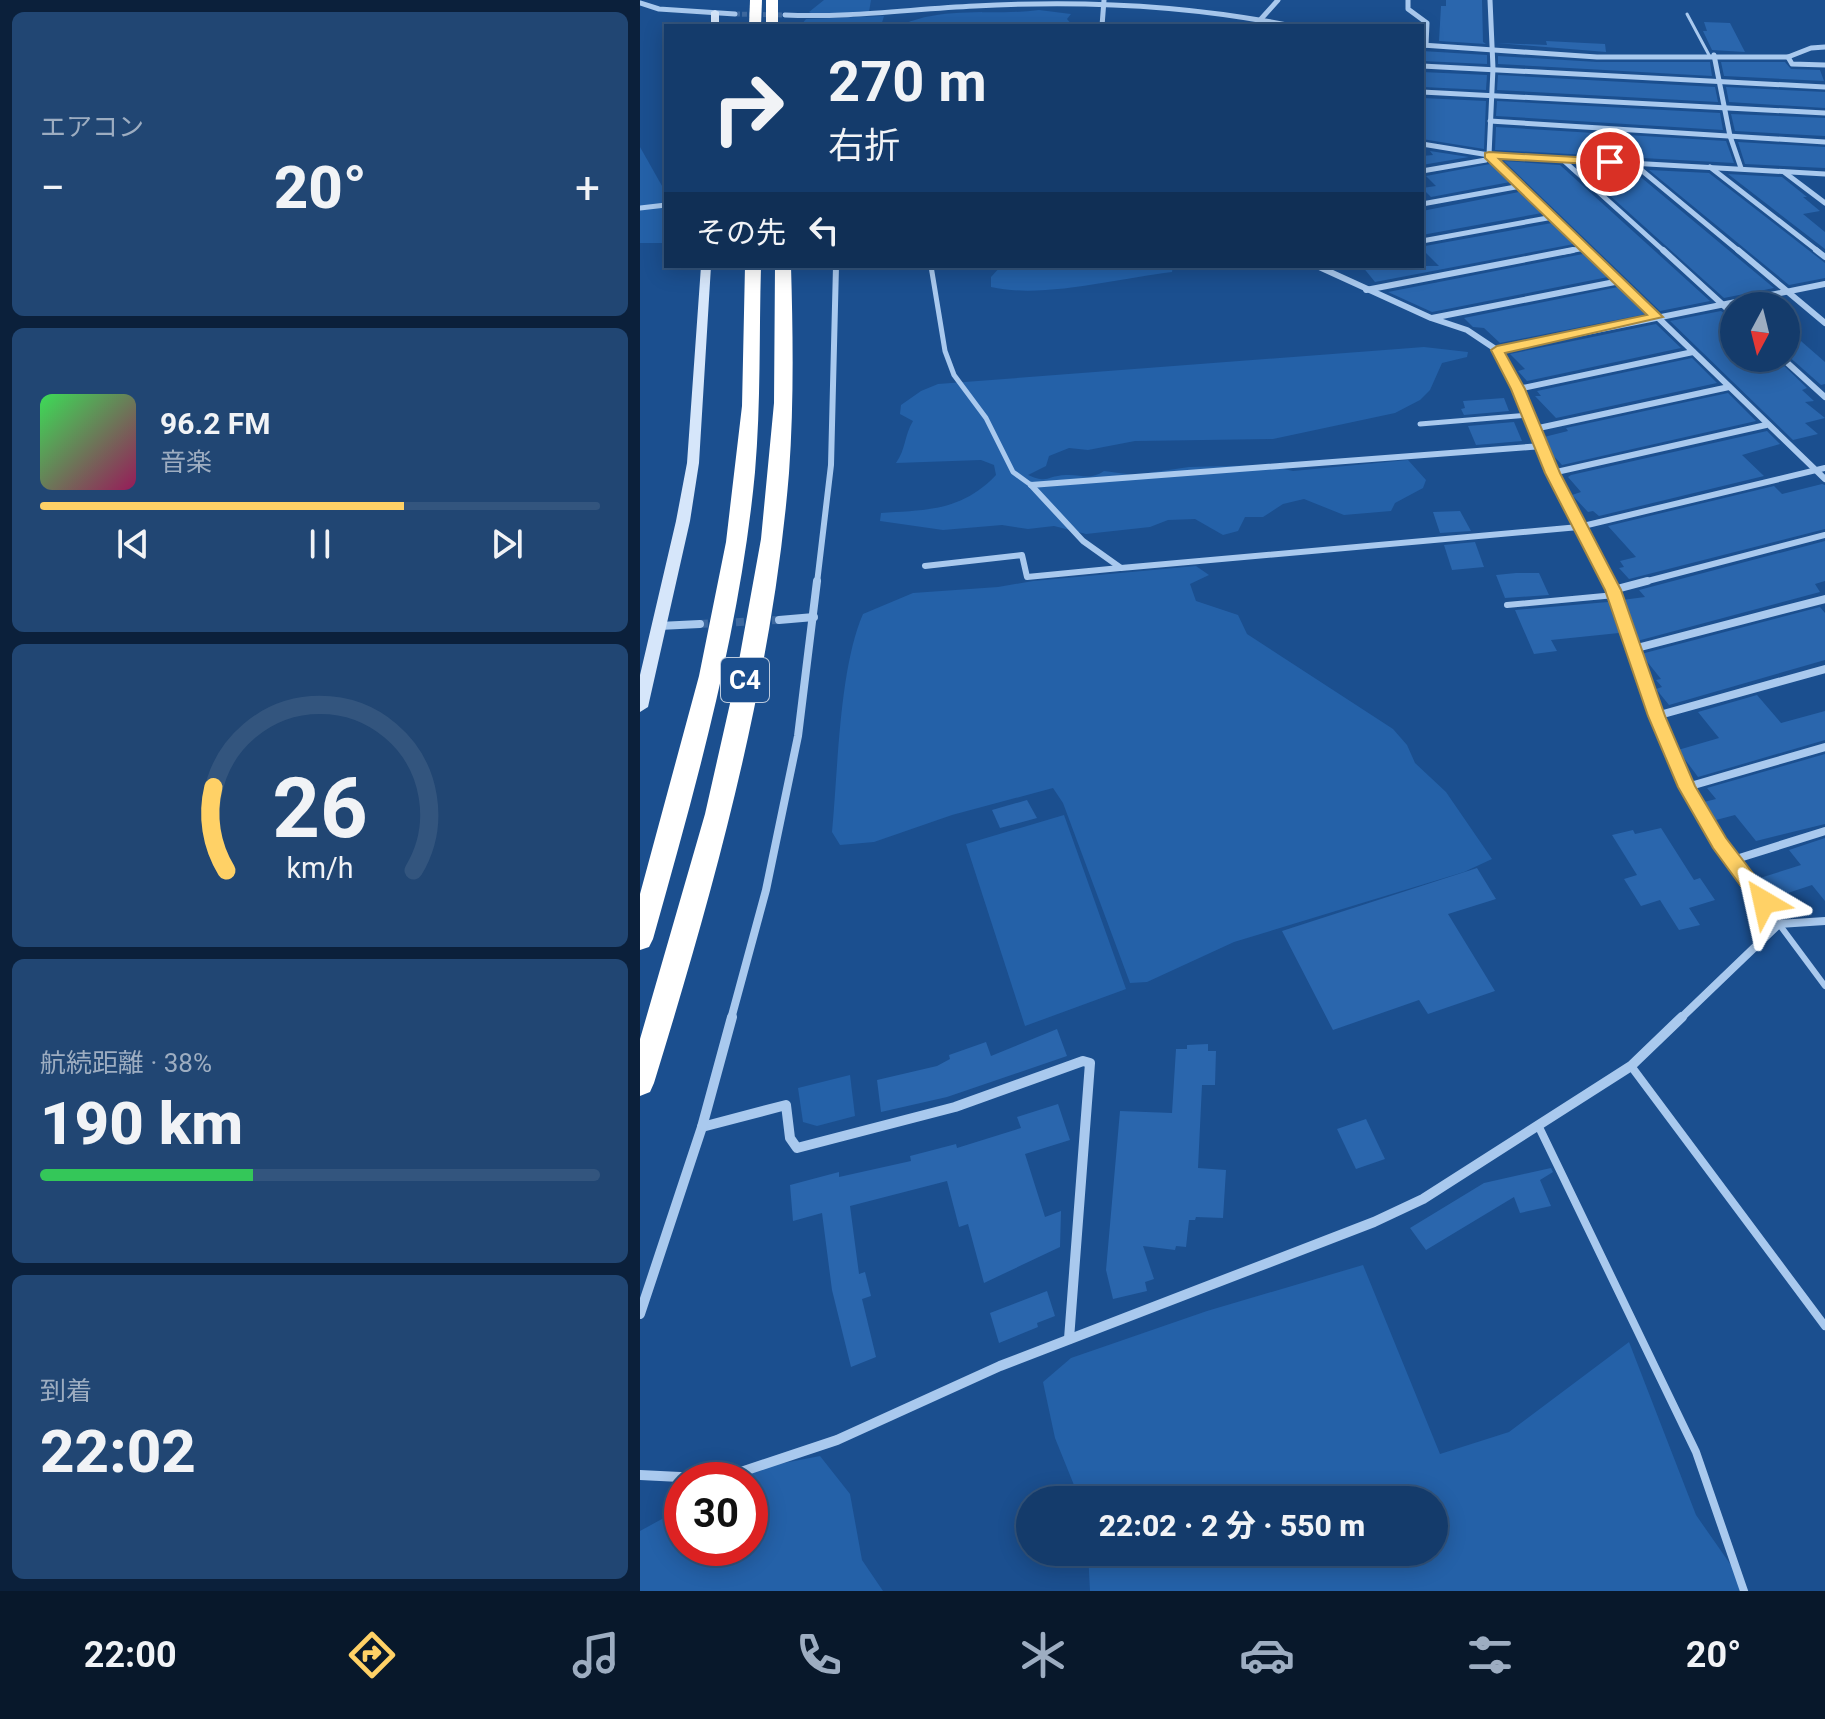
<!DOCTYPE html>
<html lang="ja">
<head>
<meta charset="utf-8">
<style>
  :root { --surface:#143b6b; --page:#214673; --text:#f1f3f6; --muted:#9dadc1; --line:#33557e; --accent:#ffd166 }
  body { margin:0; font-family:Roboto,"Noto Sans JP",sans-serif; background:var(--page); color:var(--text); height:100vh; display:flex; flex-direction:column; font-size:30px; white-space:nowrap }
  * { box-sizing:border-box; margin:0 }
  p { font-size:26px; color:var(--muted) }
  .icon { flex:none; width:44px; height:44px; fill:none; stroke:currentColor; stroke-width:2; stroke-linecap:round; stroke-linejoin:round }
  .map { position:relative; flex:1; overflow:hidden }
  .sheet { display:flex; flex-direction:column; gap:12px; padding:12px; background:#0b203b; width:640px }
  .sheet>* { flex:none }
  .hud { position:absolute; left:24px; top:24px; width:760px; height:244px; border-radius:0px; box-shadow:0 4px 20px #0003,0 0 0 2px var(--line); background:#143b6b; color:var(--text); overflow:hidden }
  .needle { width:52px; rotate:187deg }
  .controls { position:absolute; left:1080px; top:292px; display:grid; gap:16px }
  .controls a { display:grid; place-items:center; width:80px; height:80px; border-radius:50%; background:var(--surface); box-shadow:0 4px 20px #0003,0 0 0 2px var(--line); font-size:40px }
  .speed { position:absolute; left:24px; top:1462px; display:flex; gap:16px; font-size:40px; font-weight:700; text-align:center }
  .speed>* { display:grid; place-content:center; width:104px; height:104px; border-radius:50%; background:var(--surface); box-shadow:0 4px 20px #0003,0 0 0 2px var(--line); line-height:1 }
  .speed .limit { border:12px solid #d22; background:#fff; color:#111 }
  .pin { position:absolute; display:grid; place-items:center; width:68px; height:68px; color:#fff; margin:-34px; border:4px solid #fff; border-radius:50%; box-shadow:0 2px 8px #0007 }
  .me { position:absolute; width:88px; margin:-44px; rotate:324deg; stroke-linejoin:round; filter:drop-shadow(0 0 6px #0008) }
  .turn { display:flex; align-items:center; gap:28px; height:168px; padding:0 32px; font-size:36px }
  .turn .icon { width:104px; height:104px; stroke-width:2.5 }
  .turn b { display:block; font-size:56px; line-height:68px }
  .then { display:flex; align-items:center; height:76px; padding:0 32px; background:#0003; gap:16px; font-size:30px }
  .big { font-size:60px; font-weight:800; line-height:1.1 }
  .sheet .card { flex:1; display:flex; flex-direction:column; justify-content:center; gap:12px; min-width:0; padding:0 28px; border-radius:12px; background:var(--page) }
  .sheet .dial { align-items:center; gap:0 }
  .dial svg { height:208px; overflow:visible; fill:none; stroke:var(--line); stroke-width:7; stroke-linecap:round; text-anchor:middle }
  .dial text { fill:var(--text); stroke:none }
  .song { display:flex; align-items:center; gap:24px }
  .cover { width:96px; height:96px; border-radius:12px; background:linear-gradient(135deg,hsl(130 70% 55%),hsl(330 70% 35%)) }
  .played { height:8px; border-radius:4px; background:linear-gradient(90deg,var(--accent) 65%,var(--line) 65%) }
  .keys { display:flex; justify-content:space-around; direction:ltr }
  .heat { display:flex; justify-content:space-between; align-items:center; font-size:44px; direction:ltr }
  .charge { height:12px; border-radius:6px; background:linear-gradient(90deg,#34c759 38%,var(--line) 0) }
  .trip { position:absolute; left:376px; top:1486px; width:432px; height:80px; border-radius:40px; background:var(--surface); box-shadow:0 4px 20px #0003,0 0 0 2px var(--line); font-weight:800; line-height:80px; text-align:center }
  .tabs { display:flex; height:128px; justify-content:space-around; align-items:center; background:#08182b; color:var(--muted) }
  .tabs .icon { width:56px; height:56px }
  .tabs .on { color:var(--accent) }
  .tabs b { font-size:36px; color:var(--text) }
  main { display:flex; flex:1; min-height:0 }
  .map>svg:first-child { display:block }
  .green { fill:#2461a8 }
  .building { fill:#2a66ad }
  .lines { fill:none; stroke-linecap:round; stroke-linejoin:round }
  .street-tunnel-far1 { stroke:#3d69a0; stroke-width:5; stroke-dasharray:5 2; stroke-linecap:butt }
  .street-tunnel { stroke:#3d69a0; stroke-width:8; stroke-dasharray:8 4; stroke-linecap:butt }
  .lane-far3 { stroke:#a9c9ee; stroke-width:3 }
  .lane-far2 { stroke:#a9c9ee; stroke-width:5 }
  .lane-far1 { stroke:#a9c9ee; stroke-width:6 }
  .lane { stroke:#a9c9ee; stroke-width:8 }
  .street-far3 { stroke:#a9c9ee; stroke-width:5 }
  .street-far2 { stroke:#a9c9ee; stroke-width:6 }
  .street-far1 { stroke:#a9c9ee; stroke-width:8 }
  .street { stroke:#a9c9ee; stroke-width:10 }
  .secondary { fill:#d6e6fa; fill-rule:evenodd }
  .highway { fill:#fff; fill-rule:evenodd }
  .route { fill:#ffd166; stroke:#a68842; stroke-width:2 }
  .labels { text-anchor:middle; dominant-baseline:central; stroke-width:8; stroke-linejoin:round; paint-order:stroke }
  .shield { fill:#1b4f8f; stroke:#bbcadd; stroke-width:2 }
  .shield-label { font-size:26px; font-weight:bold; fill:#fff }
</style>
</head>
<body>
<main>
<section class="sheet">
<div class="card"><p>エアコン</p>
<div class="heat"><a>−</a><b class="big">20°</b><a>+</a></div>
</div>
<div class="card">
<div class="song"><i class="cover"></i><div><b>96.2 FM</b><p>音楽</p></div></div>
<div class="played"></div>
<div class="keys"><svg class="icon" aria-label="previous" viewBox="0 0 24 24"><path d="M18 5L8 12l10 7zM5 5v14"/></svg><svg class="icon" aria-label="pause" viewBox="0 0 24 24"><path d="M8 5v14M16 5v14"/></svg><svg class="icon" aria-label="next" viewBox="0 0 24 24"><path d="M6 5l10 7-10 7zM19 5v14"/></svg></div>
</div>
<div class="card dial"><svg viewBox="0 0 100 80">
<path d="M14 69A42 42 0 1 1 86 69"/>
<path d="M14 69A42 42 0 0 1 9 37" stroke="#ffd166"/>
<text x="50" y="56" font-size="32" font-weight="700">26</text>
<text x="50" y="72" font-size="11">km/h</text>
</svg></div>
<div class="card"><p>航続距離 · 38%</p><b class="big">190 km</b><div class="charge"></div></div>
<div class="card"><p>到着</p><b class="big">22:02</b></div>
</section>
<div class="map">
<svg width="1185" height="1591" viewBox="0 0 1185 1591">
  <rect width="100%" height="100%" fill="#1b4f8f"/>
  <!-- green -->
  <g class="green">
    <path d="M184 0H231L229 12 174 15 169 12Z"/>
    <path d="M399 10 431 14 427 19 433 26 264 24C306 6 355 16 399 10Z"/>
    <path d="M244 16 241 26 162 24 166 19Z"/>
    <path d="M0 147 26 193V243H0Z"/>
    <path d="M361 266H533L532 272C479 278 403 299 351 287V277Z"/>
    <path d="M784 347 828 352 827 357 802 363 790 390 780 400 755 413 633 439 495 441 448 450 429 448 409 456 406 466 388 475C408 484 406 476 426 475 442 474 449 481 464 471L494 475 549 467 625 465 653 471 768 460 786 480 783 488 755 503 751 511 704 515 664 499 643 504 623 517H605L598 531 583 535 555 519 528 520 510 527 446 534 414 526 388 529 362 525 303 530 240 521 241 513C287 510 322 511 356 475L354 465 341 460 256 463C266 449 264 436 273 421L260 414 261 405 281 391 298 384Z"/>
    <path d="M556 566 569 575 550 584 556 601 598 615 607 634 753 729 767 745 775 763 806 792 852 859 824 872 594 942 507 982 490 983 423 803 413 788 312 815 234 842 200 845 192 832C198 770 199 669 223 614L273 593 358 587 393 581Z"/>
    <path d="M424 815 486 989 385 1026 326 844Z"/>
    <path d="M210 1075 215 1116 177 1126 163 1122 158 1088Z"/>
    <path d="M723 1265 800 1454 869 1432 989 1342 1056 1515 1109 1591H450L448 1552H794V1500H440L415 1438 403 1382 431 1358 567 1311Z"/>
    <path d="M180 1456 210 1494 222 1560 243 1591H0V1531L42 1508V1548H110V1480H86L98 1472Z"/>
  </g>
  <!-- building -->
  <g class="building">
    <path d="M806 0H842L843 42 846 44 799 41 801 6H806Z"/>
    <path d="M1064 22 1090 23 1105 52 1072 50 1063 31H1067Z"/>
    <path d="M906 41 965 44 966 52 857 43 907 45Z"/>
    <path d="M782 51 847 55V64L782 61Z"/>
    <path d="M858 56 957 62H1070L1072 76 858 64Z"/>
    <path d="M1081 62H1145L1151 69 1180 70 1184 81 1084 76Z"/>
    <path d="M782 72 847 75 846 90 782 87Z"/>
    <path d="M858 75 1075 87 1078 102 857 90Z"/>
    <path d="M1086 87 1185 92V108L1089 102Z"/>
    <path d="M782 98 846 101 844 149 782 139Z"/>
    <path d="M857 101 1080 113 1083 130 856 116Z"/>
    <path d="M1091 114 1185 118V136L1095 131Z"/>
    <path d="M856 127 1086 141 1094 163 855 150Z"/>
    <path d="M1098 142 1185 147V168L1105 164Z"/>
    <path d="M790 151 829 157 782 165V156L793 155Z"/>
    <path d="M864 161 920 165 1070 301 1020 311Z"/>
    <path d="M850 164 870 182 791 197 782 188 796 186 786 176Z"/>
    <path d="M937 166 991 169 1134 288 1084 298Z"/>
    <path d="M1009 170 1069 173 1185 263V278L1149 285Z"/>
    <path d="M1088 174 1142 177 1167 197H1163L1180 211 1163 214 1185 232V249Z"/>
    <path d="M879 192 902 213 782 235V211Z"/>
    <path d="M912 223 934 244 735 282 722 266H799L782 249 785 246Z"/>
    <path d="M943 254 968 277 792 312 748 292Z"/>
    <path d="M978 287 1006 314 860 343 844 328 833 327 824 318Z"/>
    <path d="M1081 311 1094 321V358H1136L1167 388 1162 390 1174 401 1165 402 1185 418 1165 423 1178 434 1153 440 1030 321Z"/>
    <path d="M1016 324 1041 348 887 381 878 371 885 369 870 354Z"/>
    <path d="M1146 328 1185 362V384L1181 385 1146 354Z"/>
    <path d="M1052 358 1077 383 916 418 895 396H901L897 391Z"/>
    <path d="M1088 393 1116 421 922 465 909 451 904 437 928 431 926 428Z"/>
    <path d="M864 398 869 411 824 415 821 409 825 408 823 401Z"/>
    <path d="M874 422 882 441 836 445 828 426Z"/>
    <path d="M1127 431 1140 444 1102 455 1124 476 959 516 953 511 948 512 932 495 941 492 928 477 931 475Z"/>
    <path d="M1182 484 1185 485V529L989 579 979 568 984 567 980 561 996 557 968 526 1134 486 1142 494Z"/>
    <path d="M820 511 831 531 800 533 793 512Z"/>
    <path d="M1185 541V581L1175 584 1180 592 997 641 982 600 1005 597 999 590Z"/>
    <path d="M835 542 844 567 812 570 804 545Z"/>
    <path d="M876 573H899L909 595 865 598 856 575Z"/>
    <path d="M968 602 979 633 911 640 917 651 894 654 875 610Z"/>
    <path d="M1180 607 1185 613V660L1029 705 1016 689 1022 687 1016 680 1021 679 1001 654Z"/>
    <path d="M1117 695 1141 723 1185 711V740L1058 777 1038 750 1079 738 1058 712Z"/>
    <path d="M1185 754V824L1116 841 1095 815 1076 820 1064 802 1076 799 1067 788Z"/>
    <path d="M387 800 397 818 360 828 352 810Z"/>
    <path d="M1021 828 1054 880 1060 878 1075 900 1049 908 1060 925 1039 930 1020 900 1001 906 984 879 997 875 972 835 993 830 995 834Z"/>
    <path d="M1185 838V901L1172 885 1130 899 1118 884 1123 882 1120 878 1161 865 1149 850Z"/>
    <path d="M837 868 856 899 808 914 855 991 788 1014 779 1000 693 1030 642 931Z"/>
    <path d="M417 1029 427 1056 307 1097 241 1112 237 1080 297 1066 310 1059 309 1055 346 1042 351 1056Z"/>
    <path d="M568 1044V1051H576L575 1085H562L558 1168 586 1170 583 1218 556 1217 555 1220H549L546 1247 536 1246 535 1250 503 1246 514 1279 505 1282 507 1291 473 1299 466 1270 480 1111 532 1113 536 1049H547V1045Z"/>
    <path d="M418 1104 430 1140 385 1154 405 1217 421 1211 420 1247 344 1283 328 1224 319 1227 307 1181 210 1206 219 1274 225 1272 231 1296 222 1299 236 1357 211 1367 192 1290 182 1213 153 1221 150 1185 199 1172V1177L271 1161 270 1156 316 1144 317 1148 381 1128 377 1117Z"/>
    <path d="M726 1119 745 1159 716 1169 697 1129Z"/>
    <path d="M911 1168 913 1172 900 1180 911 1206 880 1213 874 1197 786 1250 770 1228 844 1183Z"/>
    <path d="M407 1291 415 1316 397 1323 398 1327 359 1343 350 1313Z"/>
  </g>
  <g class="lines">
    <!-- street-tunnel-far1 -->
    <path class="street-tunnel-far1" d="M95 14 145 15"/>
    <!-- street-tunnel -->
    <path class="street-tunnel" d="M60 624 139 620"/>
    <!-- lane-far3 -->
    <path class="lane-far3" d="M1047 14 1069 55"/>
    <!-- lane-far2 -->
    <g class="lane-far2">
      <path d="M291 266 305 351 314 375 346 418 373 472 391 485"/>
      <path d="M780 424 888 415"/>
    </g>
    <!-- lane-far1 -->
    <g class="lane-far1">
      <path d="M867 605 975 595"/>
      <path d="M1139 924 1185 986"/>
    </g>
    <!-- lane -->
    <g class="lane">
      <path d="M991 1066 1185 1326"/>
      <path d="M898 1125 1056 1452 1104 1591"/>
    </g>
    <!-- street-far3 -->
    <g class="street-far3">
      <path d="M768 0V9L787 23 786 45"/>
      <path d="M850 0 853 68 849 155 950 252"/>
      <path d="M0 3 19 9 95 14"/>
      <path d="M145 15C208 18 271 9 335 6 441 0 548 5 652 26"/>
      <path d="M621 19 638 0"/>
      <path d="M462 26 464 0"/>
      <path d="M782 45 957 57H1148L1171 48 1185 47"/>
      <path d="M1074 55 1090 136 1101 168"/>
      <path d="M1148 57 1152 64 1185 65"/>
      <path d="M782 66 1185 87"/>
      <path d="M782 92 1185 113"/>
      <path d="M850 121 1185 142"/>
      <path d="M782 144 849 155 1185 174"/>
      <path d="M923 160 1025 252"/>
      <path d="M994 164 1100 252"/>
      <path d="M1070 167 1179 252"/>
      <path d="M782 171 846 160 849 155"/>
      <path d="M1144 172 1185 203"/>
      <path d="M782 204 881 186"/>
      <path d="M0 208 26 205"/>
      <path d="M782 241 913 217"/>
      <path d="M923 252 945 248"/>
    </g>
    <!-- street-far2 -->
    <g class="street-far2">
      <path d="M948 250 1185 479"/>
      <path d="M1023 250 1094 315"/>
      <path d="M1098 250 1185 323"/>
      <path d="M1176 250 1185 257"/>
      <path d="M677 266 791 318 827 330 857 350 878 389 912 473 969 583"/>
      <path d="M726 290 933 250"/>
      <path d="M792 318 980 281"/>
      <path d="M857 350 1185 284"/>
      <path d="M1142 358 1185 397"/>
      <path d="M878 389 1053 352"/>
      <path d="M894 429 1089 387"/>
      <path d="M912 473 1126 425"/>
      <path d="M391 485 443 541 481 568 939 527 1185 468"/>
      <path d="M391 485 902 446"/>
      <path d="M285 566 382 555 387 577 480 568"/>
      <path d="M177 583 191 465 196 266"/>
      <path d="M1000 583 1185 535"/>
    </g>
    <!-- street-far1 -->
    <g class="street-far1">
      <path d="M968 581 1016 716 1047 787 1079 843 1139 924"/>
      <path d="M973 590 1007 581"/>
      <path d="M139 620 174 617"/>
      <path d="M19 626 60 624"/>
      <path d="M993 649 1185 599"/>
      <path d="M1016 716 1185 669"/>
      <path d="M1047 787 1185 747"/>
      <path d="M1093 860 1185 831"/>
      <path d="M91 1019 126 890 158 736 177 581"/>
      <path d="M1040 1019 1139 924 1185 921"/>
    </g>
    <!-- street -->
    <g class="street">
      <path d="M62 1127 146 1105 150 1138 157 1148 315 1107 443 1061 450 1063 429 1339"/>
      <path d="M0 1314 62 1127 92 1017"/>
      <path d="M0 1475 80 1479 197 1440 360 1366 734 1222 783 1199 991 1066 1042 1017"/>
    </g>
    <!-- secondary -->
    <g class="secondary">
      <path d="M75 10 79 12V26H71V12Z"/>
      <path d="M61 266H71L59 463 50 521 8 707 0 712V675L36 521 47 463Z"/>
    </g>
    <!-- highway -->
    <g class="highway">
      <path d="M110 0H122L121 26H109Z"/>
      <rect x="126" y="0" width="12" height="26"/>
      <path d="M105 266H121C119 335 121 403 115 472 100 631 56 786 13 939L9 947 0 950V894L59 676 86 542 102 406Z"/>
      <path d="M135 266H151C153 335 154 404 149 473 132 680 75 885 14 1083L10 1092 0 1096V1039L65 814 96 677 121 539 134 403Z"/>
    </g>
  </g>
  <!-- route -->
  <path class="route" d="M849 152 970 159 976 162 970 165 859 159 1023 317 865 353 885 389 920 473 981 590 1025 716 1055 786 1086 838 1131 897 1134 902 1131 908H1117L1073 848 1038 787 1008 716 965 590 905 473 871 389 851 350 857 346 1007 315 845 158V153Z"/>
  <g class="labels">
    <!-- shield labels -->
    <rect class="shield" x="81" y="658" width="48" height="44" rx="6"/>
    <g class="shield-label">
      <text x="105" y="680">C4</text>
    </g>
  </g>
</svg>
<div class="controls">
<a><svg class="needle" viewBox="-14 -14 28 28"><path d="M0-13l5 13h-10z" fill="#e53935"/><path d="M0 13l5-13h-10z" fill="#9dadc1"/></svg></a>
</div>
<div class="speed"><div class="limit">30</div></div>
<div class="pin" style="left:970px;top:162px;background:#d93025"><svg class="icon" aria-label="arrive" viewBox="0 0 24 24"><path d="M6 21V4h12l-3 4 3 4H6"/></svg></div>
<svg class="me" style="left:1124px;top:902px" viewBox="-20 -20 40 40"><path d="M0-17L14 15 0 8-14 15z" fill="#ffd166" stroke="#fff" stroke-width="4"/></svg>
<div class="trip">22:02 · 2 分 · 550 m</div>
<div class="hud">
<div class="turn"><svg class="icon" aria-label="right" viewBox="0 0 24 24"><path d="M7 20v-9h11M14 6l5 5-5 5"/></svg><div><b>270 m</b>右折</div></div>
<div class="then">その先<svg class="icon" aria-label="left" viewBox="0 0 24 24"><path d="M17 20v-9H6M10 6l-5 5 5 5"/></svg></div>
</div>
</div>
</main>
<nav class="tabs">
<b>22:00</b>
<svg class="icon on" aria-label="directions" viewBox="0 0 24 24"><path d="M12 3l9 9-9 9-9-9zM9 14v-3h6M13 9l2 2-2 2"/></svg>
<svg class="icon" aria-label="music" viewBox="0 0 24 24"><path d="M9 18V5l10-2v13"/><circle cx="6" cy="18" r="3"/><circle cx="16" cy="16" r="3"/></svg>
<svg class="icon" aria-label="phone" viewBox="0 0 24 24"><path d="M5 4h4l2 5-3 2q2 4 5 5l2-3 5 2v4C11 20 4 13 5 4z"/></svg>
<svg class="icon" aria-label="climate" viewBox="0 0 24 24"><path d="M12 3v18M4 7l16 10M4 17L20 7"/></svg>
<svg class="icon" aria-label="car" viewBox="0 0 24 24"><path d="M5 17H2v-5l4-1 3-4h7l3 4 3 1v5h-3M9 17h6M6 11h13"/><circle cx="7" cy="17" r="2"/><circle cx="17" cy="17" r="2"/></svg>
<svg class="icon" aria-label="filters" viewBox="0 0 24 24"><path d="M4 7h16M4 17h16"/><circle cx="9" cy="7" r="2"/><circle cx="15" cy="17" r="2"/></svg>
<b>20°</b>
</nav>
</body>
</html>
